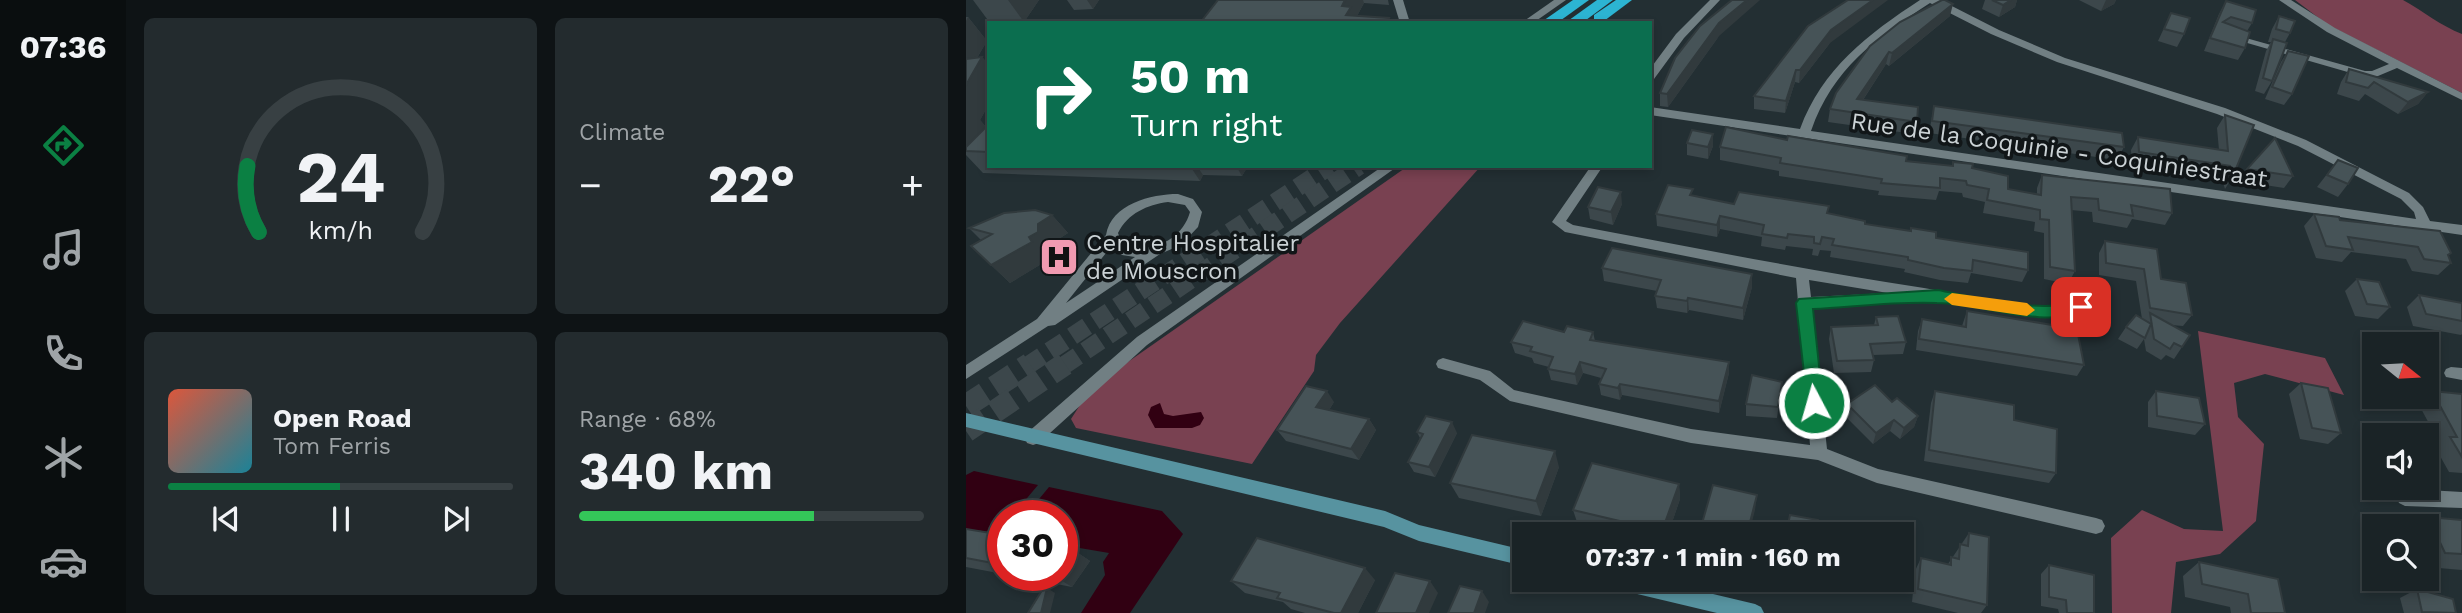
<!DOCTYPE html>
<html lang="en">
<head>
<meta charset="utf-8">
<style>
  :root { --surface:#1a2326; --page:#232b2e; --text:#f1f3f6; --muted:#9fa4a7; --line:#384043; --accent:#0b8043 }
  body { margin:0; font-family:"Work Sans",sans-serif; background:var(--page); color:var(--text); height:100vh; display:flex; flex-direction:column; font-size:26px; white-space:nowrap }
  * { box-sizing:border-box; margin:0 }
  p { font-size:23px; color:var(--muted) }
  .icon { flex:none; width:38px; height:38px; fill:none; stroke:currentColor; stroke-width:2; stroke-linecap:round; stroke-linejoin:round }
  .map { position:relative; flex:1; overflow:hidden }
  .side { display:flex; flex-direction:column; gap:18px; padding:18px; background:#0e1315; width:840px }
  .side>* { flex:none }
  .top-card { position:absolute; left:21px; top:21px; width:665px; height:147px; border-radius:0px; box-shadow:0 4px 10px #0003,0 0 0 2px var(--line); background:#0b6e4f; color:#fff; overflow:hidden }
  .needle { width:46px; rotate:108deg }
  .fabs { position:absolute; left:1396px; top:332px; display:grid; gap:14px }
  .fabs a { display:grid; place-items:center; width:77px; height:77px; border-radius:0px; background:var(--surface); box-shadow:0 4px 10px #0003,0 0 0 2px var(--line); font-size:35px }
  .speed { position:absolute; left:21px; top:500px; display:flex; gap:14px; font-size:35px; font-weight:700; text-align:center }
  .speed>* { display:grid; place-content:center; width:91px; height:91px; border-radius:50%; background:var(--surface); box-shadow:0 4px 10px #0003,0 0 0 2px var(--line); line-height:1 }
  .speed .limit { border:10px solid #d22; background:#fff; color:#111 }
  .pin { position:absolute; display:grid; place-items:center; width:60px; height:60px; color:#fff; margin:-30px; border-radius:14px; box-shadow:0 4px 10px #0006 }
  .me { position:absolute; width:77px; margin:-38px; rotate:354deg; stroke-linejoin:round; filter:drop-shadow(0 0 5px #0008) }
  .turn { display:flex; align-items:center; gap:24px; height:147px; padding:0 28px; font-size:32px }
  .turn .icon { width:91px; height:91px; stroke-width:2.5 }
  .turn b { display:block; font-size:49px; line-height:60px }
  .big { font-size:52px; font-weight:700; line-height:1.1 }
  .side .tile { flex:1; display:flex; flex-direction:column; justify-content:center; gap:10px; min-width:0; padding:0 24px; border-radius:10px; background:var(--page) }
  .side .dial { align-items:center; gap:0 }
  .dial svg { height:182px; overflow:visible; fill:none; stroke:var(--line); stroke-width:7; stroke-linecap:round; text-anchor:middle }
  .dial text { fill:var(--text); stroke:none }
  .song { display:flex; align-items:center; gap:21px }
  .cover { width:84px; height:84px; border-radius:10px; background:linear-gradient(135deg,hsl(10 70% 55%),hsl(190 70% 35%)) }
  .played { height:7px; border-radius:4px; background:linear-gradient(90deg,var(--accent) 50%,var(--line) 50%) }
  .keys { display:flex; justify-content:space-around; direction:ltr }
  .heat { display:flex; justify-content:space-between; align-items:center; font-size:38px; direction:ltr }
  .charge { height:10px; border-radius:5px; background:linear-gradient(90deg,#34c759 68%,var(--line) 0) }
  .side .tiles { flex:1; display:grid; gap:18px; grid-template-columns:repeat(2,1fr) }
  .trip { position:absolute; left:546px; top:522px; width:402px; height:70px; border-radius:0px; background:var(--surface); box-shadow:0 4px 10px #0003,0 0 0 2px var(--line); font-weight:700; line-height:70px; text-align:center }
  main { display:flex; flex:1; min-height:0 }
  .tabs { display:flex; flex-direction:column; width:126px; justify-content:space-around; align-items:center; background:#0a0e0f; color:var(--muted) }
  .tabs .icon { width:49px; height:49px }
  .tabs .on { color:var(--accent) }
  .tabs b { font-size:32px; color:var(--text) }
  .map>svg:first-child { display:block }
  .green { fill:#794151 }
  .water { fill:#310012 }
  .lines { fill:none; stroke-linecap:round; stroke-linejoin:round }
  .trunk-tunnel-far1 { stroke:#3c474b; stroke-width:18; stroke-dasharray:18 9; stroke-linecap:butt }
  .trunk-tunnel { stroke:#3c474b; stroke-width:23; stroke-dasharray:23 11; stroke-linecap:butt }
  .minor { fill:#717f83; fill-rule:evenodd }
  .tertiary { fill:#717f83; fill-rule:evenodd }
  .secondary { fill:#5793a0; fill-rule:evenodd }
  .trunk { fill:#2cb4d2; fill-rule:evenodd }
  .wall { fill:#3c474b }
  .shaded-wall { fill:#313a3d }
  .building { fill:#465357; stroke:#313a3d; stroke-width:2 }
  .route { fill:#0b8043; stroke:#07532c; stroke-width:2 }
  .slow { fill:#f59e0b }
  .labels { text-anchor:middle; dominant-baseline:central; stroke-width:7; stroke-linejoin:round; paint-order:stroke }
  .street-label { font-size:24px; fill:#cbd2d5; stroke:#111618 }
  .poi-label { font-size:24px; fill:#cbd2d5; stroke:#111618; text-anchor:start }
</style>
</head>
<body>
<main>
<nav class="tabs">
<b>07:36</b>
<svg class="icon on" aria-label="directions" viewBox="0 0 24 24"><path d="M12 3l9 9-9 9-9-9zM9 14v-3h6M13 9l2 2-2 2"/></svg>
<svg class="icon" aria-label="music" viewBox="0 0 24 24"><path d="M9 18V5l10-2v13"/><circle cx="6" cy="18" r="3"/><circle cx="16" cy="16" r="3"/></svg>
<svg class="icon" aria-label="phone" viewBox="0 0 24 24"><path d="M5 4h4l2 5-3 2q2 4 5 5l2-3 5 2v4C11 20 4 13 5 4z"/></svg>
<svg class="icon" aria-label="climate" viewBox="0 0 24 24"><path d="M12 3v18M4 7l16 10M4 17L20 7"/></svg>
<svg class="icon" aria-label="car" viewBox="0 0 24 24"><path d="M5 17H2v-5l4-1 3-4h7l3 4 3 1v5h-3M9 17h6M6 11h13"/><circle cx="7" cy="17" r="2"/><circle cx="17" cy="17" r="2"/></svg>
</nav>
<section class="side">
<div class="tiles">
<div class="tile dial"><svg viewBox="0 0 100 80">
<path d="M14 69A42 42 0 1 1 86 69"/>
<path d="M14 69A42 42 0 0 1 9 40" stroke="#0b8043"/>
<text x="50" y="56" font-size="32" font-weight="700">24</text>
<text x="50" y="72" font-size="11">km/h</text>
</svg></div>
<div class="tile"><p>Climate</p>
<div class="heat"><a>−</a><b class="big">22°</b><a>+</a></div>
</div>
<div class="tile">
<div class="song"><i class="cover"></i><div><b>Open Road</b><p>Tom Ferris</p></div></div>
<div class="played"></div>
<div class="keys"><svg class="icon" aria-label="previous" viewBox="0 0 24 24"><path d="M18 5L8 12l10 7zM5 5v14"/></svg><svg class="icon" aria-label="pause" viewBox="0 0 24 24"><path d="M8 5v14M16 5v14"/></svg><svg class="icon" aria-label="next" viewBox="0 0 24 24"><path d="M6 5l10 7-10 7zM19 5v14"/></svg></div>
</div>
<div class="tile"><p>Range · 68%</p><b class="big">340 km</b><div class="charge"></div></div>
</div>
</section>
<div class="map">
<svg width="1496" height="613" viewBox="0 0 1496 613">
  <rect width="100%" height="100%" fill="#232f33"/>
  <!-- green -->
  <g class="green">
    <path d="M1329 0H1437C1457 11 1475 26 1496 34V93L1362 25Z"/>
    <path d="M442 166H515L374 323 350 355 348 371 286 464 110 428 105 419 114 405 149 371Z"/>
    <path d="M1232 331 1359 358 1378 395 1299 374 1268 383 1272 417 1298 444 1290 521 1254 554 1210 562 1205 613H1146L1145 538 1176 510 1218 529 1257 531Z"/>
  </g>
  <!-- water -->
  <g class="water">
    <path d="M194 403 198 414 207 416 235 412 238 418 234 425 226 428H189L182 415 185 407Z"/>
    <path d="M8 471 72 485 46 516H37V527L32 533 9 530 0 533V475Z"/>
    <path d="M83 487 196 511 217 534 164 613H115L139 575 137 562 143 553 96 545V516H59Z"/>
  </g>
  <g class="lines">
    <!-- trunk-tunnel-far1 -->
    <g class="trunk-tunnel-far1">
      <path d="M61 366 364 166"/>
      <path d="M97 366 393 166"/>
    </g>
    <!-- trunk-tunnel -->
    <g class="trunk-tunnel">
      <path d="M0 406 64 364"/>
      <path d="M0 431 99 364"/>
    </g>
    <!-- minor -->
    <g class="minor">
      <path d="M588 0H600L567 23H555Z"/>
      <path d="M744 0H754L718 38 688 79 684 80V69L710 34Z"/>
      <path d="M954 0H974L1033 30 1099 58 1259 108 1340 140 1443 193 1457 207 1464 221 1496 225V235L684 115V107L834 129C856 69 902 34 954 0ZM964 3 1025 34 1091 62 1251 114 1332 146 1435 199 1448 212 1450 219 845 131C867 68 910 38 964 3Z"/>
      <path d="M1313 0H1325L1369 28 1496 93V100L1431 68 1412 76 1399 77 1257 36 1262 33 1399 71H1406L1423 64 1361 32Z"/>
      <path d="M625 166H637L600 221 607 225C724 247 840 270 958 288 1010 297 1062 314 1115 302L1120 303 1122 307 1120 311 1099 316 1063 317 972 301 846 308 861 449 912 469 1130 518 1136 520 1139 526 1136 532 1130 534 911 483 852 460 725 443 544 401 514 380 472 368 470 364 472 360 477 358 524 371 548 390 725 429 844 445 830 278 599 232 586 222ZM843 280 922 293 845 297Z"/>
      <path d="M212 194 227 199 236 212 232 227 215 245 194 254 89 325 82 326 0 379V365L71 319 140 235C145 204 185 194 212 194ZM202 202 219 205 224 212C216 241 183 255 156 244L152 233C162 213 181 205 202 202ZM144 248 156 255 169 257 100 303Z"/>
      <path d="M1485 367 1496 368V380L1480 377 1478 373 1480 369Z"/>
      <path d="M1426 488 1496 492V508L1439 506 1433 503Z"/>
    </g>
    <!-- tertiary -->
    <g class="tertiary">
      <path d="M427 0H437L444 23H434Z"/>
      <path d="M417 166H432L181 345 73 443 67 445 61 443 59 438 61 433 171 337Z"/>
    </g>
    <!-- secondary -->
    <g class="secondary">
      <path d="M0 413 419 511 453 525 558 550V566L453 541 418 527 0 427Z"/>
      <path d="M637 579H684L789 604 795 607 798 613H751L646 588 640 585Z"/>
    </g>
    <!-- trunk -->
    <g class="trunk">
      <path d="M607 0H623L591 23H574Z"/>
      <path d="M631 0H647L616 23H599Z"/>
      <path d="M650 0H666L638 21H628V15Z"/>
    </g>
  </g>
  <!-- wall -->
  <g class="wall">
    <path d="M7 0H73L58 22 43 23H24Z"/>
    <path d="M101 0H133L127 9 108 10Z"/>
    <path d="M252 0H422L423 5 398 3 391 16 423 18 424 22Z"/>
    <path d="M1019 0H1051L1049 7 1033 17 1016 9Z"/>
    <path d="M1113 0H1150L1148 4 1135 11Z"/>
    <path d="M1260 1 1286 23 1281 31 1279 48 1272 60 1238 51 1253 14Z"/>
    <path d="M1205 13 1218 34 1211 47 1192 41Z"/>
    <path d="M984 16 923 66 920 64 897 100 951 122 948 134 862 122 864 109 934 22Z"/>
    <path d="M1313 16 1324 33 1319 42 1306 81 1298 94 1289 91 1300 51 1305 42H1302L1306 29Z"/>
    <path d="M0 17H2L21 41 11 58 16 57 23 65V104L14 120 20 127 23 124V166H282L276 176 237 175 234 181 17 173 0 155Z"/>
    <path d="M753 36 702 107 694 106V93Z"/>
    <path d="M864 43 833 83 829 82 819 113 788 109V96Z"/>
    <path d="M1322 51 1326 94 1318 105 1299 99 1315 62Z"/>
    <path d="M1383 69 1462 92 1452 104 1432 114 1399 94 1393 101 1371 94 1375 82Z"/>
    <path d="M968 106 1158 147 1151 160 963 133Z"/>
    <path d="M1259 115 1267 176 1259 189 1256 179 1166 165 1165 150 1172 137 1253 150 1251 128Z"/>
    <path d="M821 140 940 161 986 166 987 162 1006 168 1042 189 1071 194V188L1076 175 1206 213 1199 225 1166 219 1161 228 1127 222 1126 212 1105 210 1109 271 1102 284 1078 279V233L1068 231 1069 222 1017 213 1019 202 997 197 996 193 973 191 970 200 912 195 913 191 813 176V171L754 160V147Z"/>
    <path d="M721 143 747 146 742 159 721 155Z"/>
    <path d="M1372 160 1382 184 1372 197 1351 187Z"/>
    <path d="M1281 169 1327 176 1318 188 1273 181Z"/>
    <path d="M727 195 768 204 862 213 899 224 970 238 1062 270 1056 282 1005 273 1002 283 974 280 938 272 939 269 864 257 865 251 854 250 852 256 846 255 847 249 820 246 819 250 795 246 796 237 754 229 751 237 691 226 690 214Z"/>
    <path d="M656 204 647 225 624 219 622 207Z"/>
    <path d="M1348 214 1374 220 1485 253 1482 256 1485 263 1472 275 1446 271 1440 259 1385 252 1376 262 1350 258 1338 226Z"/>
    <path d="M86 215 102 233 88 242V251L80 255 82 260 44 283 5 246 16 241 3 228Z"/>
    <path d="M1139 241 1195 279 1226 315 1217 326 1205 325 1216 347 1208 359 1200 355 1195 360 1180 351 1178 339 1171 349 1152 339 1160 327 1176 319 1170 281 1133 275V253Z"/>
    <path d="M636 268 786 287 777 320 723 310 721 313 691 308 689 296 691 291 638 281Z"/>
    <path d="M1391 279 1424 307 1412 319 1389 316 1379 291Z"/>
    <path d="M1453 295 1496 303V334L1495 335 1447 326 1441 307Z"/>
    <path d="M1001 311 1118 365 1111 376 950 350 952 331 956 319 996 326Z"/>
    <path d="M910 317 940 342 937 354 907 355 908 360 905 372 868 373 863 339 865 327 908 325Z"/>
    <path d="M598 332H627L629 341 763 373 753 413 656 395 654 400 635 395 633 384 635 378 617 373 611 385 585 380 582 369 583 367 568 363 566 358 549 353 545 342Z"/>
    <path d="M1412 341 1432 345H1409V376L1406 375 1400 353Z"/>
    <path d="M1461 350 1469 374 1461 380Z"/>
    <path d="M816 382 811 418 780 416V404Z"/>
    <path d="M1335 383 1375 433 1362 444 1334 439 1323 394Z"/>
    <path d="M969 391 1048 420 1090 473 1083 483 958 461 965 403Z"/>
    <path d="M1190 391 1239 424 1229 435 1182 427V402Z"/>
    <path d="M1466 391 1496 394V473L1483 472 1469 447 1474 444 1452 403 1459 397H1461V396Z"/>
    <path d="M368 402 363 410 403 419 410 430 393 460 320 441 311 430Z"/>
    <path d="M926 402 952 416 948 427 934 439 924 431 907 444 878 415 881 404Z"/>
    <path d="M451 432 491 433 469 477 448 472 442 462 454 438Z"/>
    <path d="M593 467 575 516 493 498 484 483Z"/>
    <path d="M713 484 714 499 702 534H650L612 525 607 510Z"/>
    <path d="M1462 517 1496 520V570L1461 567V527H1447Z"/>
    <path d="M0 529 37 535V574L0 567Z"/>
    <path d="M1003 533 1021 605 1015 613H992L946 602 949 571 955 558 982 564Z"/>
    <path d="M103 547 124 561 106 587 49 576H96Z"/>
    <path d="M1233 562 1319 613H1265L1264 607 1219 597 1217 576Z"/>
    <path d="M1083 565 1128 613H1093L1092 609 1075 606V574Z"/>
    <path d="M832 579H895L890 592Z"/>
    <path d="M409 580 392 613H339L325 609 317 602 279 593 265 581Z"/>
    <path d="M1451 589 1490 613H1438L1434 598Z"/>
  </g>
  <!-- shaded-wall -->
  <g class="shaded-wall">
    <path d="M42 0H73L58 22Z"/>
    <path d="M121 0H133L127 9Z"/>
    <path d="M379 0H397L398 3 390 18 382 23 376 6Z"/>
    <path d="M781 0H794L753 36 702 107 701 94 753 23Z"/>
    <path d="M907 0H922L864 43 833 83 834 70 865 30Z"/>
    <path d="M1045 0H1051L1049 7 1033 17 1037 5Z"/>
    <path d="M1140 0H1150L1148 4 1135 11Z"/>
    <path d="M987 4 984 16 923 66 926 53Z"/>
    <path d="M2 17 21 41 0 76V21Z"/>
    <path d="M923 52 920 64 889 112 891 99Z"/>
    <path d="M16 57 23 65V104L14 120 21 128 0 150V85Z"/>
    <path d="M830 70 829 82 819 113 820 101Z"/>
    <path d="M1462 92 1452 104 1432 114 1442 102Z"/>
    <path d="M747 134V146L742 159V147Z"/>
    <path d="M224 166H231L237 175 234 181Z"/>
    <path d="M270 166H282L276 176Z"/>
    <path d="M655 192 656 204 647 225 645 212Z"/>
    <path d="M86 215 102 233 88 242V251L80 255 82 260 44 283 25 265 72 224Z"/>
    <path d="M754 216V229L751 237V225Z"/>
    <path d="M786 274V287L777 320V308Z"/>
    <path d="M722 298 723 310 721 313V301Z"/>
    <path d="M614 362 617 373 611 385 609 374Z"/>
    <path d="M763 362V373L753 413V401Z"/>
    <path d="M654 384 656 395 654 400 652 388Z"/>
    <path d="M361 391 368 402 358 418 350 407Z"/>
    <path d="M952 416 948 427 934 439 938 428Z"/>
    <path d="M403 419 410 430 393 460 385 449Z"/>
    <path d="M928 420 924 431 907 444 910 433Z"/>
    <path d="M486 422 491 433 469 477 463 467Z"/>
    <path d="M589 451 593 467 575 516 570 501Z"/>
    <path d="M713 484 714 499 702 534H696V531Z"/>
    <path d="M791 495 789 510 783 534H781Z"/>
    <path d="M103 547 124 561 106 587 88 576H96V557Z"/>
    <path d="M399 568 409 580 392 613H375Z"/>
    <path d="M464 581 472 593 463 613H450Z"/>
    <path d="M81 588 89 593 84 613H75Z"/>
    <path d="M516 591 523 602 519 613H508Z"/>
  </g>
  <!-- building -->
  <g class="building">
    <path d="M252 0H379L376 6 385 7 380 15 423 18 421 22 431 23H234Z"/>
    <path d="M766 0H781L753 23 701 94 694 93 709 58 734 26Z"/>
    <path d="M882 0H907L865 30 834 70H830L820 101 788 96 842 26Z"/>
    <path d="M976 0H979L987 4 926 53 923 52 891 99 952 107 951 122 864 109 870 93 904 46 934 22Z"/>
    <path d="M1026 0H1045L1037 5Z"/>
    <path d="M1260 1 1290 10 1286 23 1265 17 1257 22 1284 32 1279 48 1244 38Z"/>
    <path d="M1205 13 1224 18 1218 34 1198 29Z"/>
    <path d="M1313 16 1329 21 1324 33 1310 29Z"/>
    <path d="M1307 39 1321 43 1306 81 1297 78Z"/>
    <path d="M1322 51 1343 56 1326 94 1306 87Z"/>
    <path d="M16 57 0 85V59Z"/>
    <path d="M1383 69 1462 92 1442 102 1408 82 1402 88 1380 82Z"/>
    <path d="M968 106 1156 133 1158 147 966 121Z"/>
    <path d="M1259 115 1288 125 1267 176 1264 166 1173 152 1172 137 1262 151Z"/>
    <path d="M23 124V152L0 151V147Z"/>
    <path d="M760 127 821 140 822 136 941 156 940 161 987 166V162L1007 164 1006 168 1042 176V189L1075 195 1076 175 1204 189 1206 213 1165 205 1167 216 1133 210 1132 199 1105 197 1109 271 1084 267 1083 220 1074 219V210L1021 200 1023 189 1001 185 1000 181 974 178V188L915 183 916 179 814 163 815 158 754 147Z"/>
    <path d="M726 130 747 134 742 147 721 143Z"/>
    <path d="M1309 138 1327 176 1281 169Z"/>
    <path d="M1372 160 1392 168 1382 184 1361 175Z"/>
    <path d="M702 185 727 189 724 195 768 204 773 192 863 206 861 213 899 221V224L945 231V228L970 232V238L1062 252V270L1007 260 1006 271 978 268 942 260V257L866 245 868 239 856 237 854 244 848 243V237L822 234 821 238 796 234 798 225 754 216 751 225 690 214Z"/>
    <path d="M632 187 655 192 645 212 622 207Z"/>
    <path d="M69 210 86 215 72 224V232L63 237 66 242 25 265 5 246 26 234 3 228 38 213Z"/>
    <path d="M1348 214 1373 217 1374 220 1474 231 1485 253 1482 255 1485 263 1458 259 1452 247 1382 237 1387 250 1360 246Z"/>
    <path d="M1139 241 1191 249 1195 279 1220 283 1226 315 1184 308 1178 269 1140 263Z"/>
    <path d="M646 248 786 274 777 308 722 298 721 301 689 296 695 280 636 268Z"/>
    <path d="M1391 279 1413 282 1424 307 1401 304Z"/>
    <path d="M1453 295 1496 303V321L1460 314Z"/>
    <path d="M1001 311 1111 329 1118 365 953 339 956 319 1000 327Z"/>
    <path d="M1184 313 1224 335 1216 347 1208 343 1204 349 1188 339Z"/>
    <path d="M1170 315 1185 324 1179 338 1160 327Z"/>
    <path d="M932 316 940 342 904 344 908 360 871 361 865 327 912 325 910 317Z"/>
    <path d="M557 321 598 332 601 326 627 332 624 340 763 362 753 401 654 384 652 388 633 384 640 369 614 362 609 374 582 369 587 357 564 351 566 347 545 342Z"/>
    <path d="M1412 341 1432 345H1413Z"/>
    <path d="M1461 350 1469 374 1461 372Z"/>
    <path d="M786 375 816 382 812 407 780 404Z"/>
    <path d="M1335 383 1362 388 1375 433 1346 428Z"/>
    <path d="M909 385 926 402 931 398 952 416 938 428 928 420 910 433 881 404Z"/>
    <path d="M340 386 361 391 350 407 403 419 385 449 311 430Z"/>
    <path d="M969 391 1048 405V420L1091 429 1090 473 963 450Z"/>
    <path d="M1190 391 1233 398 1239 424 1191 416Z"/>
    <path d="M1466 391 1496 394V457L1484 437H1491Z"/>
    <path d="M460 416 486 422 463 467 442 462 457 434 451 432Z"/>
    <path d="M506 435 589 451 570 501 484 483Z"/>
    <path d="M626 463 713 484 696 531 607 510Z"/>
    <path d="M747 485 791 495 781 534H733Z"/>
    <path d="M824 515 852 520 850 534H820Z"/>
    <path d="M1462 517 1496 520V554L1479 553Z"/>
    <path d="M0 529 37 535V565L0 558Z"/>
    <path d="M1003 533 1023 537 1021 605 952 589 955 558 985 565V557L993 559 994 544 1002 546Z"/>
    <path d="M291 538 399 568 375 613H368L311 598 314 593 265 581Z"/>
    <path d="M96 546 103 547 96 557Z"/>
    <path d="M1233 562 1312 579 1319 613H1285L1282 594 1236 584Z"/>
    <path d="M1083 565 1128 575V613H1101L1100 600 1083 597Z"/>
    <path d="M429 573 464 581 450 613H410Z"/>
    <path d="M494 586 516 591 508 613H482Z"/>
    <path d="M78 587 81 588 75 613H62Z"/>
    <path d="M1451 589 1487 599 1490 613 1456 612Z"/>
  </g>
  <!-- route -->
  <path class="route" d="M972 290C1013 298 1075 314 1115 301L1123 307 1120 312C1071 328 1021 304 971 303 930 301 888 307 847 309L857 403 848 411 842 408 830 303 833 299Z"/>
  <!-- slow -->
  <path class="slow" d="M986 293 1061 303 1069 310 1061 316 986 305 978 299Z"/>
  <!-- icons -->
  <defs>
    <g id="hospital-square" transform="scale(2.0125)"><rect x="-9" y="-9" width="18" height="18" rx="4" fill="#f19ab1" stroke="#111618"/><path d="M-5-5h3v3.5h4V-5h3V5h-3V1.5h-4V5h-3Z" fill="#111"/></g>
  </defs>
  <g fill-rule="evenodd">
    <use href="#hospital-square" x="93" y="257"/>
  </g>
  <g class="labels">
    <!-- street labels -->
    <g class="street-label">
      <text transform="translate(1093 150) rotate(8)">Rue de la Coquinie - Coquiniestraat</text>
    </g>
    <!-- poi labels -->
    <g class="poi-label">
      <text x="120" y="243">Centre Hospitalier<tspan x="120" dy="28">de Mouscron</tspan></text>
    </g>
  </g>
</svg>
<div class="fabs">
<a><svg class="needle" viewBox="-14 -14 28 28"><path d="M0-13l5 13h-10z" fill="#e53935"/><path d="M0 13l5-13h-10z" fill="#9fa4a7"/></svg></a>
<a><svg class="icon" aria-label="sound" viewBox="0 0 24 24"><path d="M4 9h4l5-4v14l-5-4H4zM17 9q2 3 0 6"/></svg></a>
<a><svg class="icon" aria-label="search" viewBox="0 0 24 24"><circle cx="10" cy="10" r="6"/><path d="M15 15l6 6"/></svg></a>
</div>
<div class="speed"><div class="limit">30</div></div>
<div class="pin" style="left:1115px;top:307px;background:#d93025"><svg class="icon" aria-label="arrive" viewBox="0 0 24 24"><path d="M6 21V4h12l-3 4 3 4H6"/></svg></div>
<svg class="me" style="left:848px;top:403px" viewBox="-20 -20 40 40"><circle r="17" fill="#0b8043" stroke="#fff" stroke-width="3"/><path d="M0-11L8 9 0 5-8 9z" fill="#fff"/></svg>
<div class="trip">07:37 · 1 min · 160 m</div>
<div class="top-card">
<div class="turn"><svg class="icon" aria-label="right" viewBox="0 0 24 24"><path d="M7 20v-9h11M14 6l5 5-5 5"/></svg><div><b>50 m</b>Turn right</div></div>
</div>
</div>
</main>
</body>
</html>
